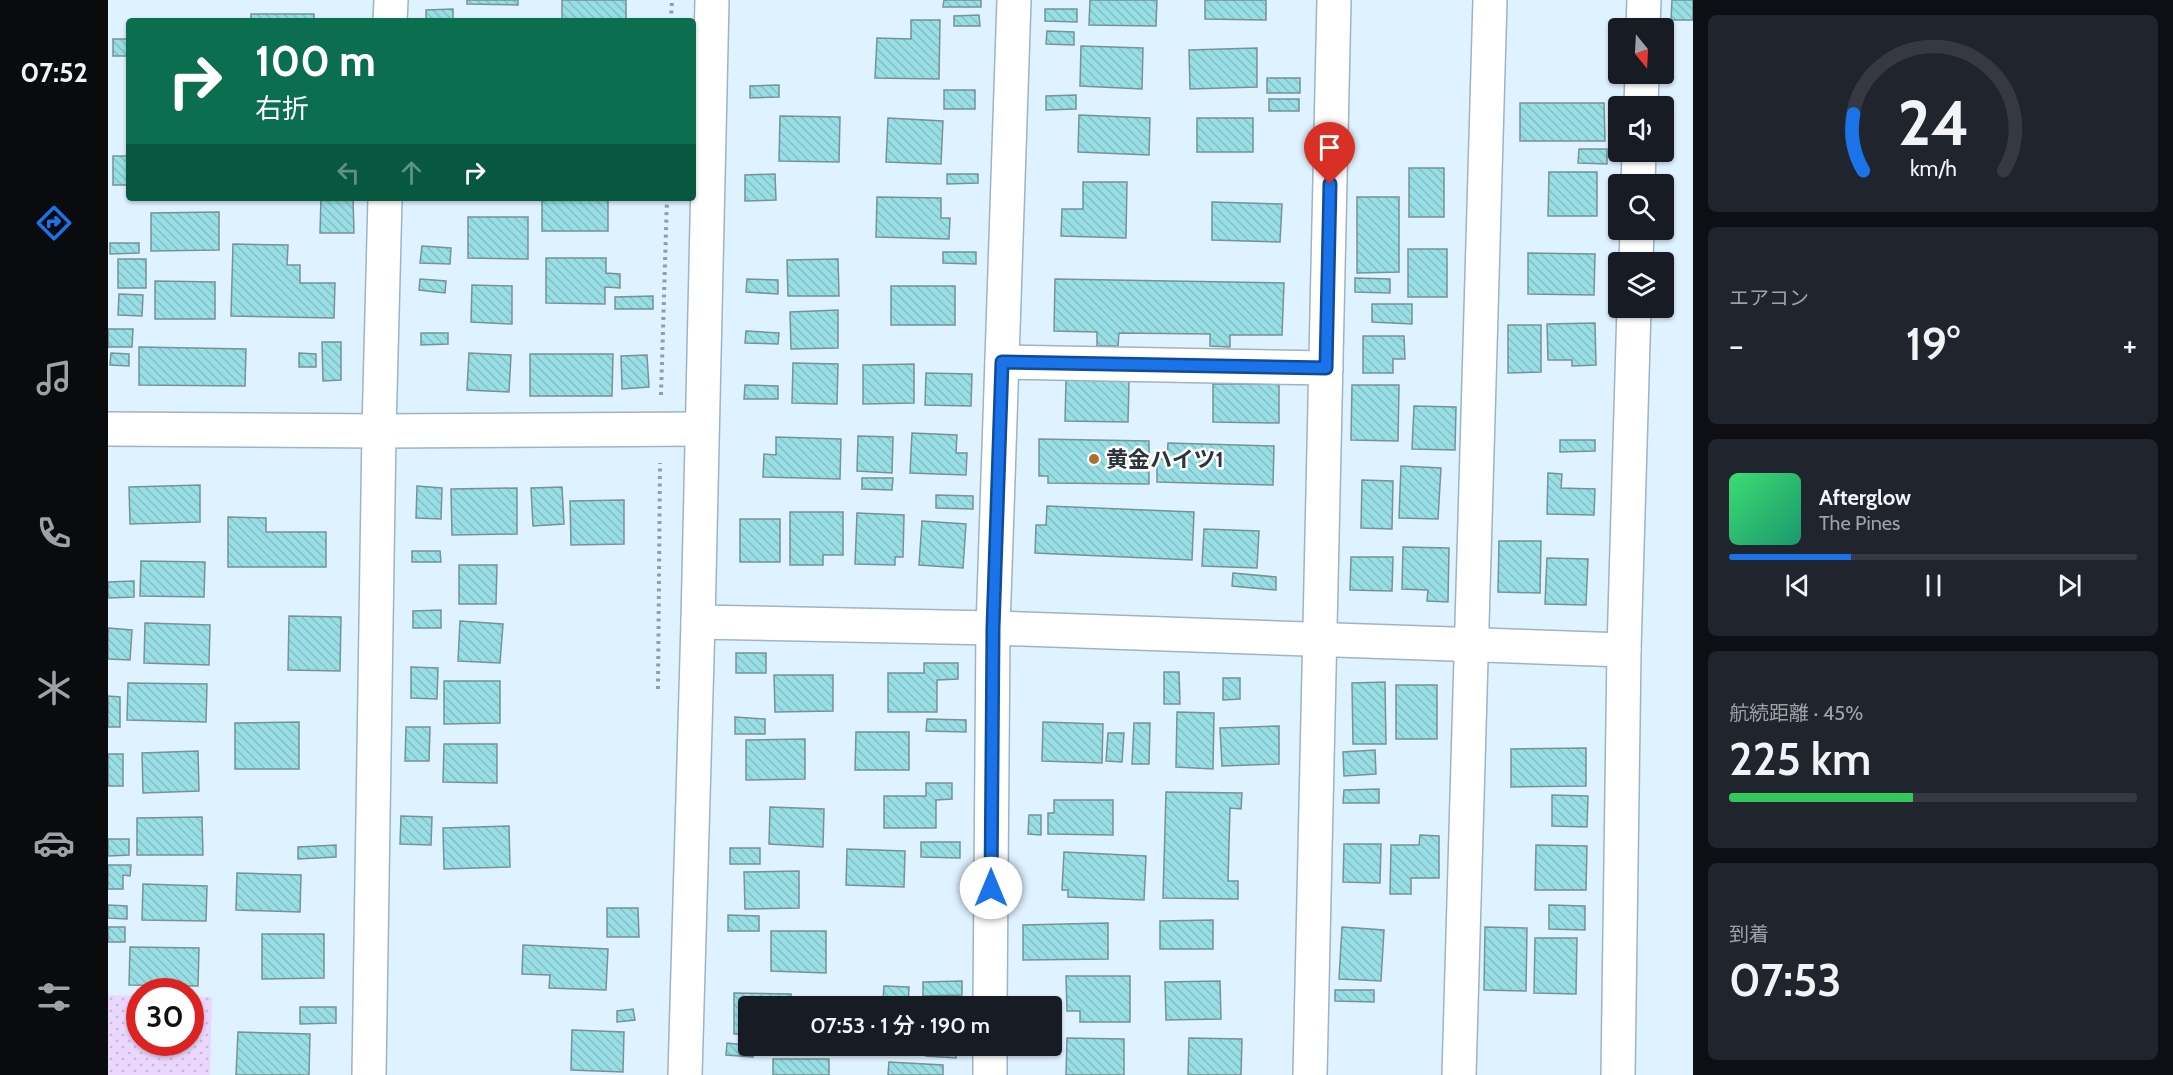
<!DOCTYPE html>
<html lang="ja">
<head>
<meta charset="utf-8">
<style>
  :root { --surface:#171b24; --page:#20242c; --text:#f1f3f6; --muted:#9ea1a6; --line:#363941; --accent:#1a73e8 }
  body { margin:0; font-family:Cabin,"Noto Sans JP",sans-serif; background:var(--page); color:var(--text); height:100vh; display:flex; flex-direction:column; font-size:22px; white-space:nowrap }
  * { box-sizing:border-box; margin:0 }
  p { font-size:20px; color:var(--muted) }
  .icon { flex:none; width:33px; height:33px; fill:none; stroke:currentColor; stroke-width:2; stroke-linecap:round; stroke-linejoin:round }
  .map { position:relative; flex:1; overflow:hidden }
  .side { display:flex; flex-direction:column; gap:15px; padding:15px; background:#0d0f14; width:480px }
  .side>* { flex:none }
  .banner { position:absolute; left:18px; top:18px; width:570px; height:183px; border-radius:6px; box-shadow:0 2px 4px #0004; background:#0b6e4f; color:#fff; overflow:hidden }
  .needle { width:39px; rotate:162deg }
  .fabs { position:absolute; left:1500px; top:18px; display:grid; gap:12px }
  .fabs a { display:grid; place-items:center; width:66px; height:66px; border-radius:6px; background:var(--surface); box-shadow:0 2px 4px #0004; font-size:30px }
  .speed { position:absolute; left:18px; top:978px; display:flex; gap:12px; font-size:30px; font-weight:700; text-align:center }
  .speed>* { display:grid; place-content:center; width:78px; height:78px; border-radius:50%; background:var(--surface); box-shadow:0 2px 4px #0004; line-height:1 }
  .speed .limit { border:9px solid #d22; background:#fff; color:#111 }
  .pin { position:absolute; display:grid; place-items:center; width:51px; height:51px; color:#fff; margin:-62px -26px; border-radius:50% 50% 50% 0; rotate:-45deg; box-shadow:0 0 6px #0007 }
  .pin .icon { rotate:45deg }
  .me { position:absolute; width:66px; margin:-33px; rotate:0deg; stroke-linejoin:round; filter:drop-shadow(0 0 4px #0008) }
  .turn { display:flex; align-items:center; gap:21px; height:126px; padding:0 30px; font-size:27px }
  .turn .icon { width:78px; height:78px; stroke-width:2.5 }
  .turn b { display:block; font-size:42px; line-height:51px }
  .lanes { display:flex; align-items:center; height:57px; padding:0 30px; background:#0003; justify-content:center; gap:30px; direction:ltr }
  .lanes .off { opacity:.35 }
  .big { font-size:45px; font-weight:600; line-height:1.1 }
  .side .tile { flex:1; display:flex; flex-direction:column; justify-content:center; gap:9px; min-width:0; padding:0 21px; border-radius:9px; background:var(--page) }
  .side .dial { align-items:center; gap:0 }
  .dial svg { height:156px; overflow:visible; fill:none; stroke:var(--line); stroke-width:7; stroke-linecap:round; text-anchor:middle }
  .dial text { fill:var(--text); stroke:none }
  .song { display:flex; align-items:center; gap:18px }
  .cover { width:72px; height:72px; border-radius:9px; background:linear-gradient(135deg,hsl(140 70% 55%),hsl(160 70% 35%)) }
  .played { height:6px; border-radius:3px; background:linear-gradient(90deg,var(--accent) 30%,var(--line) 30%) }
  .keys { display:flex; justify-content:space-around; direction:ltr }
  .heat { display:flex; justify-content:space-between; align-items:center; font-size:33px; direction:ltr }
  .charge { height:9px; border-radius:4px; background:linear-gradient(90deg,#34c759 45%,var(--line) 0) }
  .trip { position:absolute; left:630px; top:996px; width:324px; height:60px; border-radius:6px; background:var(--surface); box-shadow:0 2px 4px #0004; font-weight:600; line-height:60px; text-align:center }
  main { display:flex; flex:1; min-height:0 }
  .menu { display:flex; flex-direction:column; width:108px; justify-content:space-around; align-items:center; background:#090b0e; color:var(--muted) }
  .menu .icon { width:42px; height:42px }
  .menu .on { color:var(--accent) }
  .menu b { font-size:27px; color:var(--text) }
  .map>svg:first-child { display:block }
  .park { fill:url(#park-dots) }
  .building { fill:url(#building-back-hatch); stroke:#769395; stroke-width:1.5 }
  .lines { fill:none; stroke-linecap:round; stroke-linejoin:round }
  .minor-casing { stroke:#9eb4c3; stroke-width:36 }
  .path { stroke:#8f9ea8; stroke-width:4; stroke-dasharray:3 4.5; stroke-linecap:butt }
  .minor { stroke:#fff; stroke-width:33 }
  .route-casing { stroke:#114b97; stroke-width:15 }
  .route { stroke:#1a73e8; stroke-width:10 }
  .poi-dot { fill:#ab7131; stroke:#fff; stroke-width:2 }
  .labels { text-anchor:middle; dominant-baseline:central; stroke-width:5; stroke-linejoin:round; paint-order:stroke }
  .poi-label { font-size:22px; font-weight:bold; fill:#2c353c; stroke:#fff; text-anchor:start }
</style>
</head>
<body>
<main>
<nav class="menu">
<b>07:52</b>
<svg class="icon on" aria-label="directions" viewBox="0 0 24 24"><path d="M12 3l9 9-9 9-9-9zM9 14v-3h6M13 9l2 2-2 2"/></svg>
<svg class="icon" aria-label="music" viewBox="0 0 24 24"><path d="M9 18V5l10-2v13"/><circle cx="6" cy="18" r="3"/><circle cx="16" cy="16" r="3"/></svg>
<svg class="icon" aria-label="phone" viewBox="0 0 24 24"><path d="M5 4h4l2 5-3 2q2 4 5 5l2-3 5 2v4C11 20 4 13 5 4z"/></svg>
<svg class="icon" aria-label="climate" viewBox="0 0 24 24"><path d="M12 3v18M4 7l16 10M4 17L20 7"/></svg>
<svg class="icon" aria-label="car" viewBox="0 0 24 24"><path d="M5 17H2v-5l4-1 3-4h7l3 4 3 1v5h-3M9 17h6M6 11h13"/><circle cx="7" cy="17" r="2"/><circle cx="17" cy="17" r="2"/></svg>
<svg class="icon" aria-label="filters" viewBox="0 0 24 24"><path d="M4 7h16M4 17h16"/><circle cx="9" cy="7" r="2"/><circle cx="15" cy="17" r="2"/></svg>
</nav>
<div class="map">
<svg width="1585" height="1075" viewBox="0 0 1585 1075">
  <defs>
    <pattern id="park-dots" width="8" height="8" patternUnits="userSpaceOnUse" patternTransform="scale(1.5)"><rect width="8" height="8" fill="#e9d7fe"/><path d="M2 2h.1M6 6h.1" fill="none" stroke="#c8b9db" stroke-width="1.8" stroke-linecap="round"/></pattern>
    <pattern id="building-back-hatch" width="6" height="6" patternUnits="userSpaceOnUse" patternTransform="scale(1.5)"><rect width="6" height="6" fill="#98dee5"/><path d="M-1 5l2 2M0 0l6 6M5-1l2 2" fill="none" stroke="#83bfc5"/></pattern>
  </defs>
  <rect width="100%" height="100%" fill="#dff2ff"/>
  <!-- park -->
  <path class="park" d="M0 995 31 996 32 1042H82L83 997H104L102 1075H0Z"/>
  <!-- building -->
  <g class="building">
    <path d="M359 0H410V5L359 4Z"/>
    <rect x="454" y="0" width="64" height="21"/>
    <path d="M836 0H873V7H835Z"/>
    <path d="M982 0H1049L1048 26 981 25Z"/>
    <path d="M1097 0H1158V20L1097 19Z"/>
    <path d="M1564 0H1585V20H1563Z"/>
    <path d="M345 9V20L318 21V10Z"/>
    <path d="M937 9H969V22L937 21Z"/>
    <rect x="143" y="14" width="63" height="7"/>
    <path d="M871 15 872 26H846V16Z"/>
    <path d="M803 20H832L831 79 767 78 769 38 803 39Z"/>
    <path d="M939 31 966 32V45L938 44Z"/>
    <rect x="5" y="39" width="16" height="17"/>
    <path d="M973 46 1035 48 1034 89 972 86Z"/>
    <path d="M1149 48V87L1082 89 1081 50Z"/>
    <rect x="1159" y="78" width="33" height="15"/>
    <path d="M671 85V97L642 98V86Z"/>
    <rect x="836" y="90" width="31" height="19"/>
    <path d="M968 95V109L938 110V96Z"/>
    <rect x="1161" y="99" width="30" height="12"/>
    <path d="M1412 103H1496L1497 141H1412Z"/>
    <path d="M971 115 1042 118 1041 155 970 152Z"/>
    <path d="M672 116 732 117 731 162 671 161Z"/>
    <path d="M780 118 835 121 833 164 778 162Z"/>
    <rect x="1089" y="118" width="56" height="34"/>
    <path d="M1471 149H1499V164L1470 163Z"/>
    <rect x="5" y="156" width="16" height="29"/>
    <rect x="1301" y="168" width="35" height="49"/>
    <path d="M1441 172H1489V216H1440Z"/>
    <path d="M667 174 668 200 637 201V175Z"/>
    <path d="M839 174H870V183L839 184Z"/>
    <path d="M975 182H1019L1018 238 953 236 954 209H975Z"/>
    <path d="M769 197 833 198V218H842L841 239 768 237Z"/>
    <path d="M1249 197H1291V272L1249 273Z"/>
    <path d="M213 198H245L246 233H212Z"/>
    <rect x="434" y="198" width="66" height="33"/>
    <path d="M1104 202 1174 204 1172 242 1104 240Z"/>
    <path d="M111 212V250L43 251V213Z"/>
    <path d="M360 217H420V259L360 258Z"/>
    <path d="M2 243H31V253L2 254Z"/>
    <path d="M125 244 180 245 179 265H192V283H227L226 318 123 316Z"/>
    <path d="M314 246 343 248 342 264 312 263Z"/>
    <rect x="1300" y="249" width="39" height="48"/>
    <path d="M835 252H868V264L835 263Z"/>
    <path d="M1420 253 1487 254 1486 295 1420 294Z"/>
    <path d="M438 258H498V273L512 274V288L497 287V304L438 303Z"/>
    <rect x="10" y="259" width="28" height="29"/>
    <path d="M730 259 731 296H680L679 260Z"/>
    <path d="M1247 278 1282 279V293L1247 292Z"/>
    <path d="M312 279 338 281 337 293 311 290Z"/>
    <path d="M639 279 670 280V294L638 292Z"/>
    <path d="M947 279 1176 283 1174 335H1122V347L1102 346V334L1011 333 1010 346H989V332L946 331Z"/>
    <path d="M47 281 107 282V319H47Z"/>
    <path d="M364 285 404 286V324L363 322Z"/>
    <rect x="783" y="286" width="64" height="39"/>
    <path d="M11 294 35 295 34 316 10 315Z"/>
    <path d="M545 296V309H507V297Z"/>
    <path d="M1264 304H1304V324L1264 322Z"/>
    <path d="M730 310V348L683 349 682 312Z"/>
    <path d="M1487 323 1488 365 1464 366V360H1440L1439 324Z"/>
    <path d="M1400 325H1433V372L1400 373Z"/>
    <path d="M0 329H25L24 347H0Z"/>
    <path d="M638 331 671 333 670 344 637 343Z"/>
    <path d="M313 333H340V344L313 345Z"/>
    <path d="M1255 336H1296L1297 359H1285V373H1255Z"/>
    <path d="M214 342H233V380L215 381Z"/>
    <path d="M31 347 138 349 137 386 31 385Z"/>
    <path d="M3 353 21 354V366L2 365Z"/>
    <path d="M191 353 208 354V367H191Z"/>
    <path d="M361 353 403 355 401 392 359 390Z"/>
    <path d="M422 354H505L504 396H422Z"/>
    <path d="M539 355 541 387 514 389 513 356Z"/>
    <path d="M685 363 730 364 729 404 684 403Z"/>
    <path d="M806 364V403L755 404V365Z"/>
    <path d="M818 373 864 374 863 406 817 405Z"/>
    <path d="M958 380 1021 381 1020 422 957 421Z"/>
    <path d="M1105 384H1171V423L1105 422Z"/>
    <path d="M637 385 670 386V399H636Z"/>
    <path d="M1244 385H1291L1290 441 1243 440Z"/>
    <path d="M1306 406 1348 407 1347 450 1304 449Z"/>
    <path d="M804 433 849 435 848 453H859L858 475 802 473Z"/>
    <path d="M750 436 785 437 784 473 749 471Z"/>
    <path d="M668 437 733 439 732 479 655 477 656 454 668 455Z"/>
    <path d="M931 439 1041 441V484L940 483V476H931Z"/>
    <path d="M1452 440H1487V451L1452 452Z"/>
    <path d="M1060 443 1166 446 1165 485 1049 482V459H1059Z"/>
    <path d="M1293 466 1333 468 1330 519 1291 518Z"/>
    <path d="M1440 473 1454 474 1453 488 1487 489 1486 515 1439 514Z"/>
    <path d="M754 478H785L784 490 754 489Z"/>
    <path d="M1254 480 1285 481 1284 529 1253 528Z"/>
    <path d="M92 485V522L22 524 21 487Z"/>
    <path d="M309 486 334 488 333 519 308 518Z"/>
    <path d="M454 487 456 524 425 526 423 488Z"/>
    <path d="M409 488V534L344 535 343 489Z"/>
    <path d="M828 495 865 496V509L828 508Z"/>
    <path d="M516 500V544L463 545 462 501Z"/>
    <path d="M939 506 1086 512 1084 560 927 553 928 525H938Z"/>
    <path d="M682 512H735V555H715V565H682Z"/>
    <path d="M749 513 796 515 795 557H787V565L747 564Z"/>
    <path d="M120 517 158 518V532H218V567H120Z"/>
    <rect x="632" y="519" width="40" height="43"/>
    <path d="M814 521 858 524 855 568 811 565Z"/>
    <path d="M1096 529 1151 531 1149 568 1094 566Z"/>
    <path d="M1391 541H1433L1432 593 1390 592Z"/>
    <path d="M1295 547 1341 548 1340 602 1319 601 1320 590 1294 589Z"/>
    <path d="M304 551H332L333 562H304Z"/>
    <path d="M1243 557H1285L1284 591 1242 590Z"/>
    <path d="M1439 558 1480 559 1478 605 1437 604Z"/>
    <path d="M33 561 97 562 96 597 32 596Z"/>
    <path d="M351 565H389L388 604H351Z"/>
    <path d="M1125 573 1168 577V590L1124 586Z"/>
    <path d="M26 581V597L0 598V582Z"/>
    <path d="M333 610V628H305V611Z"/>
    <path d="M181 616 233 617 232 671 180 670Z"/>
    <path d="M352 621 395 624 392 663 350 661Z"/>
    <path d="M37 623 102 625 101 665 36 663Z"/>
    <path d="M0 628 24 630 22 660 0 659Z"/>
    <rect x="628" y="653" width="30" height="20"/>
    <path d="M816 663H850V679L829 680V712H780V673H816Z"/>
    <path d="M303 667 330 668 329 699 303 698Z"/>
    <path d="M1056 672H1071L1072 704H1056Z"/>
    <path d="M666 675H725V711L667 712Z"/>
    <path d="M1115 678H1132V699L1115 700Z"/>
    <path d="M336 681H392V723L336 724Z"/>
    <path d="M1277 682 1278 744H1245L1244 683Z"/>
    <path d="M20 683 99 684 98 722 19 720Z"/>
    <rect x="1288" y="685" width="41" height="54"/>
    <path d="M0 696 12 697V727H0Z"/>
    <path d="M1069 712 1106 713 1105 769 1068 767Z"/>
    <path d="M627 717 657 719V734H627Z"/>
    <path d="M819 719 858 720V732L818 731Z"/>
    <path d="M191 722V769H127V723Z"/>
    <path d="M935 722 995 724 994 763 934 761Z"/>
    <path d="M1026 723H1042L1041 764H1024Z"/>
    <path d="M1171 726V764L1114 766 1112 728Z"/>
    <path d="M298 727H322L321 761H297Z"/>
    <path d="M748 732H801V770H747Z"/>
    <path d="M1000 733H1016L1014 762 998 761Z"/>
    <path d="M697 739V779L638 780V740Z"/>
    <path d="M336 744H389V783L335 782Z"/>
    <path d="M1478 748V786L1403 787V749Z"/>
    <path d="M1267 750 1268 774 1236 776 1235 752Z"/>
    <path d="M90 751 91 791 35 793 34 753Z"/>
    <rect x="0" y="754" width="15" height="32"/>
    <path d="M818 783H844V799L828 800V828H776V796H818Z"/>
    <path d="M1271 789V803H1235L1236 790Z"/>
    <path d="M1058 792 1134 793 1133 809 1122 808 1120 881H1130V899L1055 898Z"/>
    <path d="M1444 795 1480 796 1479 827 1444 826Z"/>
    <path d="M946 800H1005V835L940 834V813H946Z"/>
    <path d="M662 807 716 809 715 847 661 844Z"/>
    <path d="M921 815H933V835L920 834Z"/>
    <path d="M293 816 324 817 323 845 292 844Z"/>
    <path d="M94 817 95 855H29V818Z"/>
    <path d="M401 826 402 867 336 869 335 828Z"/>
    <path d="M1312 835 1331 836V878H1303V894H1282L1283 845H1311Z"/>
    <path d="M0 839H21V855L0 856Z"/>
    <path d="M813 842H852V858L813 857Z"/>
    <path d="M1236 844H1273L1272 883 1235 882Z"/>
    <path d="M228 845V857L190 859V847Z"/>
    <path d="M1428 845 1479 846 1478 890H1427Z"/>
    <rect x="622" y="848" width="30" height="16"/>
    <path d="M739 849 797 851 796 887 738 885Z"/>
    <path d="M956 852 1038 856 1036 900 960 897V890H954Z"/>
    <path d="M0 865H23L22 876 15 875V889H0Z"/>
    <path d="M691 871V908L637 909 636 872Z"/>
    <path d="M129 873 193 875 192 912 128 910Z"/>
    <path d="M35 884 99 886 98 921 34 920Z"/>
    <path d="M0 905 19 906V919L0 918Z"/>
    <path d="M1441 905 1477 906V930L1441 929Z"/>
    <path d="M499 908H530L531 937H499Z"/>
    <path d="M620 915 651 916V931H620Z"/>
    <path d="M1105 920V949H1052V921Z"/>
    <path d="M1000 923V959L915 960V925Z"/>
    <rect x="0" y="927" width="17" height="15"/>
    <path d="M1234 927 1276 930 1273 981 1231 979Z"/>
    <path d="M1377 927 1419 928 1418 991 1376 990Z"/>
    <path d="M663 931H718V973L663 971Z"/>
    <path d="M154 934H216V978L154 979Z"/>
    <path d="M1427 938H1469L1468 994 1426 993Z"/>
    <path d="M415 945 500 949 498 990 441 988 442 975 414 974Z"/>
    <path d="M22 947 91 948 90 986 21 985Z"/>
    <path d="M958 976H1022V1022H972V1011H959Z"/>
    <path d="M854 981V995L815 996V982Z"/>
    <path d="M1112 981 1113 1019 1058 1020 1057 982Z"/>
    <path d="M776 986 801 987 800 1006H748V999L775 1000Z"/>
    <path d="M1227 990H1266V1002L1227 1001Z"/>
    <path d="M626 993 683 994V1006H640V1034H626Z"/>
    <path d="M192 1007H228V1023L192 1024Z"/>
    <path d="M944 1007 949 1008V1022H944Z"/>
    <path d="M525 1009 527 1020 509 1022V1011Z"/>
    <rect x="944" y="1027" width="4" height="11"/>
    <path d="M464 1030 516 1032 515 1072 463 1070Z"/>
    <path d="M130 1032 202 1034 201 1075H128Z"/>
    <path d="M959 1038 1016 1039V1075H958Z"/>
    <path d="M1081 1038 1134 1039 1133 1075H1080Z"/>
    <path d="M619 1043 646 1046 645 1057 618 1055Z"/>
    <path d="M819 1046 848 1047V1058L818 1056Z"/>
    <rect x="665" y="1059" width="56" height="16"/>
    <path d="M781 1062 835 1065V1075H780Z"/>
  </g>
  <g class="lines">
    <!-- minor casing -->
    <g class="minor-casing">
      <g id="minor">
        <path d="M282 21 283 0"/>
        <path d="M1535 28 1536 0"/>
        <path d="M1533 106 1534 74"/>
        <path d="M1530 184 1531 152"/>
        <path d="M1528 262 1529 230"/>
        <path d="M894 362 1218 368"/>
        <path d="M0 429 271 431 593 429"/>
        <path d="M590 622 885 628 1516 650"/>
        <path d="M882 1006 885 628 906 0"/>
        <path d="M261 1075 271 431 277 198"/>
        <path d="M577 1075 590 622 604 0"/>
        <path d="M882 1075V1046"/>
        <path d="M1202 1075 1226 0"/>
        <path d="M1351 1075 1382 0"/>
        <path d="M1510 1075 1516 650 1526 308"/>
      </g>
    </g>
    <!-- path -->
    <g class="path">
      <path d="M563 21 564 0"/>
      <path d="M553 395 559 198"/>
      <path d="M550 689 552 463"/>
    </g>
    <!-- minor -->
    <use href="#minor" class="minor"/>
  </g>
  <g class="lines">
    <!-- route casing -->
    <g class="route-casing">
      <path id="route" d="M883 888 885 628 894 362 1218 368 1222 184"/>
    </g>
    <!-- route -->
    <use href="#route" class="route"/>
  </g>
  <!-- markers -->
  <circle class="poi-dot" cx="986" cy="459" r="6"/>
  <g class="labels">
    <!-- poi labels -->
    <g class="poi-label">
      <text x="998" y="459">黄金ハイツ1</text>
    </g>
  </g>
</svg>
<div class="fabs">
<a><svg class="needle" viewBox="-14 -14 28 28"><path d="M0-13l5 13h-10z" fill="#e53935"/><path d="M0 13l5-13h-10z" fill="#9ea1a6"/></svg></a>
<a><svg class="icon" aria-label="sound" viewBox="0 0 24 24"><path d="M4 9h4l5-4v14l-5-4H4zM17 9q2 3 0 6"/></svg></a>
<a><svg class="icon" aria-label="search" viewBox="0 0 24 24"><circle cx="10" cy="10" r="6"/><path d="M15 15l6 6"/></svg></a>
<a><svg class="icon" aria-label="layers" viewBox="0 0 24 24"><path d="M12 4l9 5-9 5-9-5zM3 14l9 5 9-5"/></svg></a>
</div>
<div class="speed"><div class="limit">30</div></div>
<div class="pin" style="left:1222px;top:184px;background:#d93025"><svg class="icon" aria-label="arrive" viewBox="0 0 24 24"><path d="M6 21V4h12l-3 4 3 4H6"/></svg></div>
<svg class="me" style="left:883px;top:888px" viewBox="-20 -20 40 40"><circle r="19" fill="#fff"/><path d="M0-13L10 11 0 6-10 11z" fill="#1a73e8"/></svg>
<div class="trip">07:53 · 1 分 · 190 m</div>
<div class="banner">
<div class="turn"><svg class="icon" aria-label="right" viewBox="0 0 24 24"><path d="M7 20v-9h11M14 6l5 5-5 5"/></svg><div><b>100 m</b>右折</div></div>
<div class="lanes"><svg class="icon off" aria-label="left" viewBox="0 0 24 24"><path d="M17 20v-9H6M10 6l-5 5 5 5"/></svg><svg class="icon off" aria-label="ahead" viewBox="0 0 24 24"><path d="M12 20V5M6 11l6-6 6 6"/></svg><svg class="icon" aria-label="right" viewBox="0 0 24 24"><path d="M7 20v-9h11M14 6l5 5-5 5"/></svg></div>
</div>
</div>
<section class="side">
<div class="tile dial"><svg viewBox="0 0 100 80">
<path d="M14 69A42 42 0 1 1 86 69"/>
<path d="M14 69A42 42 0 0 1 9 40" stroke="#1a73e8"/>
<text x="50" y="56" font-size="32" font-weight="700">24</text>
<text x="50" y="72" font-size="11">km/h</text>
</svg></div>
<div class="tile"><p>エアコン</p>
<div class="heat"><a>−</a><b class="big">19°</b><a>+</a></div>
</div>
<div class="tile">
<div class="song"><i class="cover"></i><div><b>Afterglow</b><p>The Pines</p></div></div>
<div class="played"></div>
<div class="keys"><svg class="icon" aria-label="previous" viewBox="0 0 24 24"><path d="M18 5L8 12l10 7zM5 5v14"/></svg><svg class="icon" aria-label="pause" viewBox="0 0 24 24"><path d="M8 5v14M16 5v14"/></svg><svg class="icon" aria-label="next" viewBox="0 0 24 24"><path d="M6 5l10 7-10 7zM19 5v14"/></svg></div>
</div>
<div class="tile"><p>航続距離 · 45%</p><b class="big">225 km</b><div class="charge"></div></div>
<div class="tile"><p>到着</p><b class="big">07:53</b></div>
</section>
</main>
</body>
</html>
